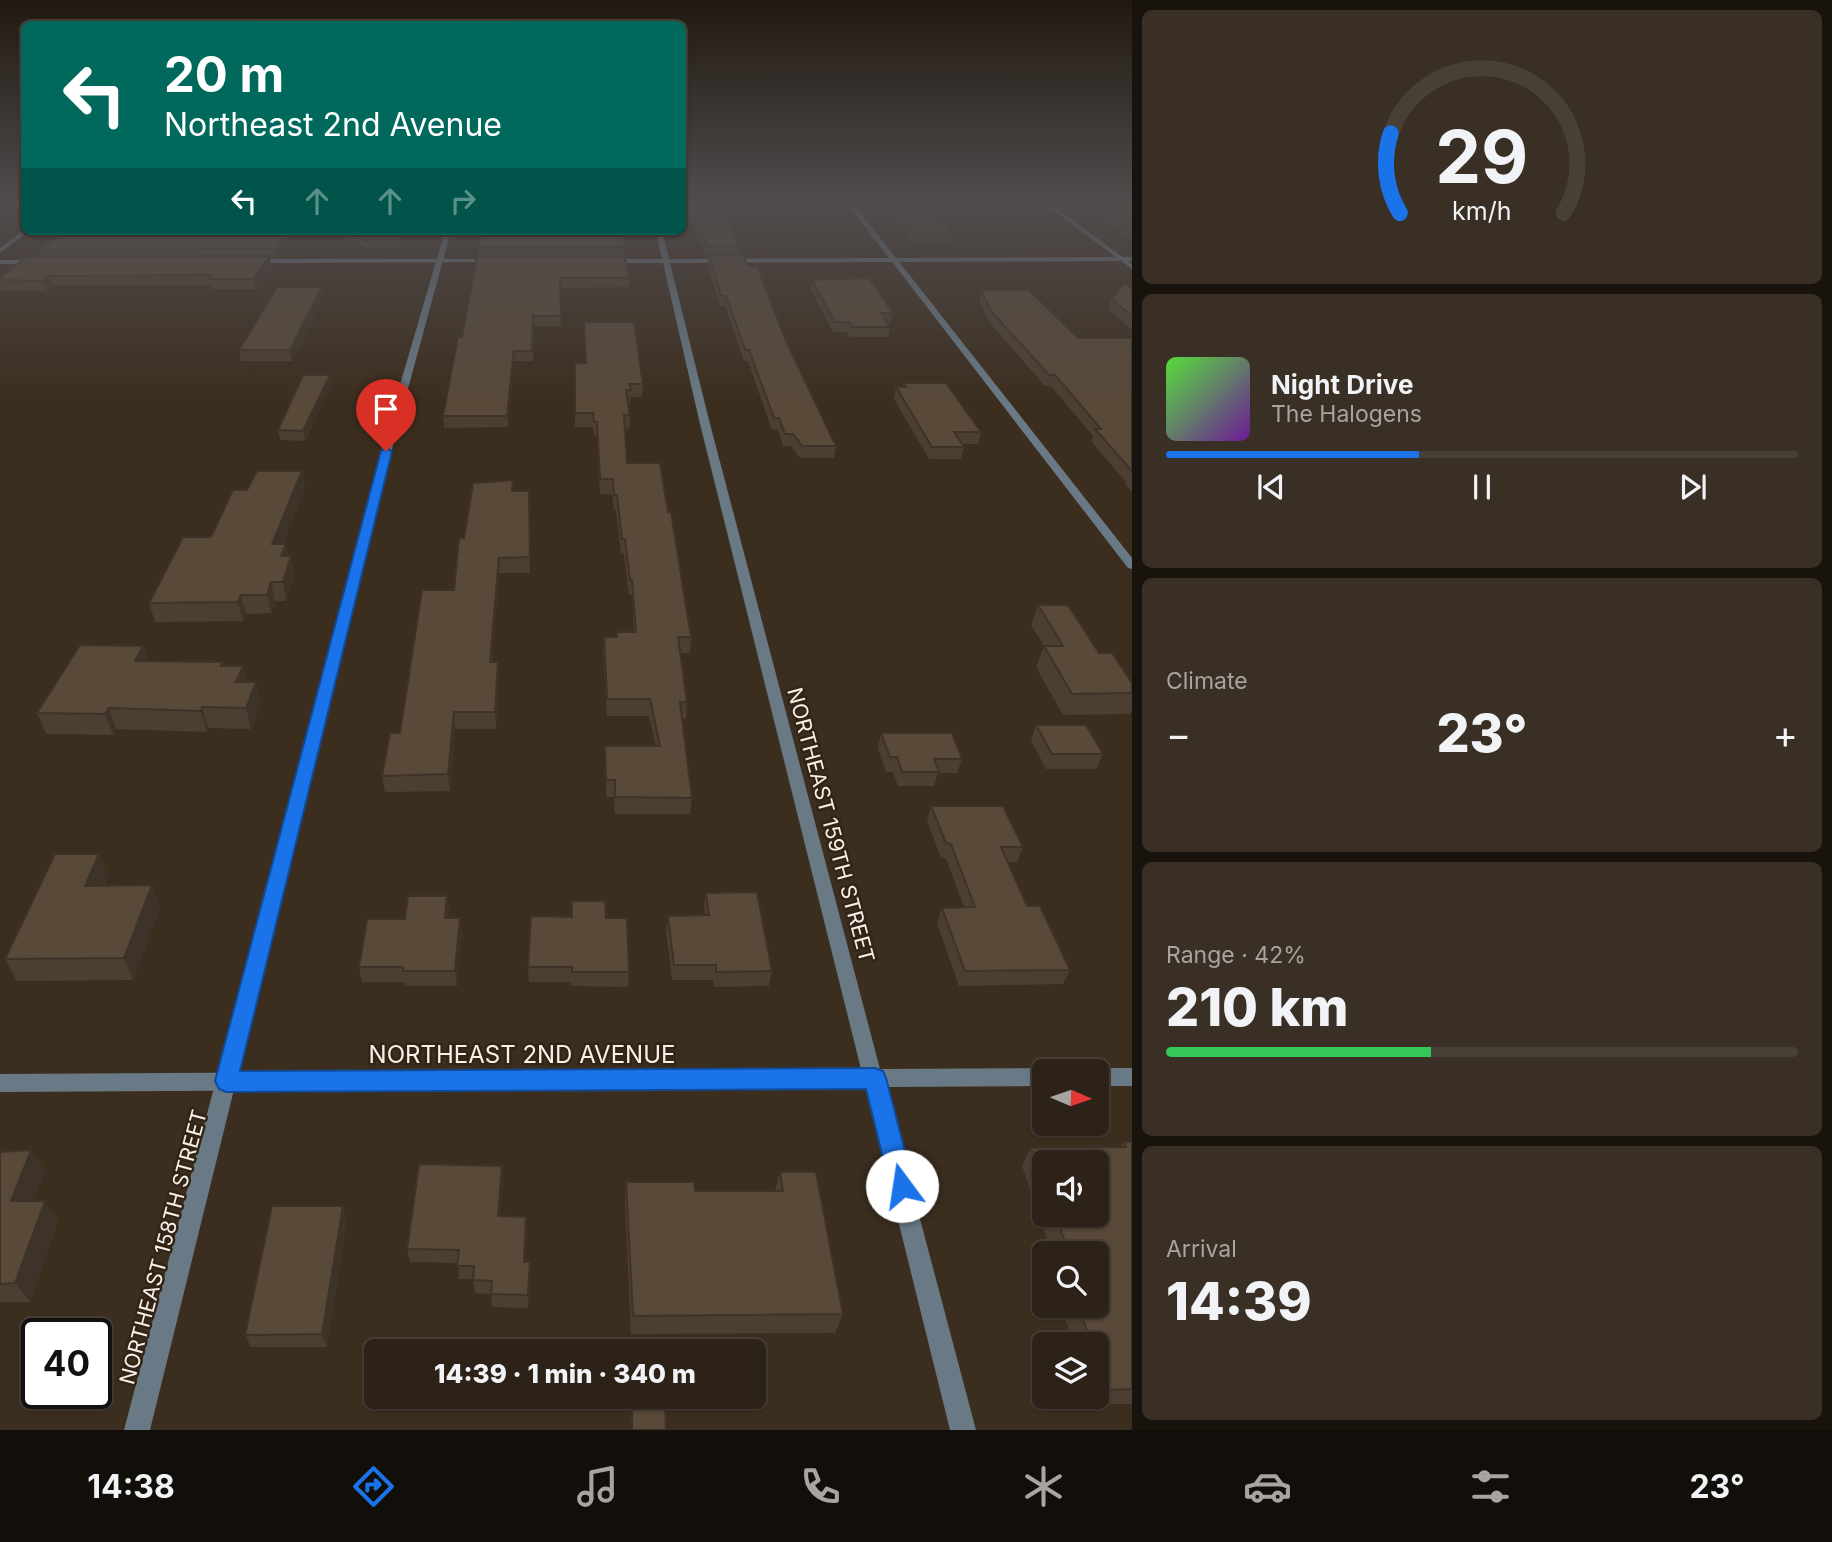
<!DOCTYPE html>
<html lang="en">
<head>
<meta charset="utf-8">
<style>
  :root { --surface:#2d2217; --page:#392f24; --text:#f1f3f6; --muted:#a7a4a1; --line:#483f36; --accent:#1a73e8 }
  body { margin:0; font-family:Inter,sans-serif; background:var(--page); color:var(--text); height:100vh; display:flex; flex-direction:column; font-size:26px; white-space:nowrap }
  * { box-sizing:border-box; margin:0 }
  p { font-size:23px; color:var(--muted) }
  .icon { flex:none; width:38px; height:38px; fill:none; stroke:currentColor; stroke-width:2; stroke-linecap:round; stroke-linejoin:round }
  .map { position:relative; flex:1; overflow:hidden }
  .details { display:flex; flex-direction:column; gap:10px; padding:10px; background:#19130d; width:700px }
  .details>* { flex:none }
  .top-card { position:absolute; left:21px; top:21px; width:665px; height:214px; border-radius:10px; box-shadow:0 2px 5px #0004,0 0 0 2px var(--line); background:#00695c; color:#fff; overflow:hidden }
  .needle { width:46px; rotate:92deg }
  .fabs { position:absolute; left:1032px; top:1059px; display:grid; gap:14px }
  .fabs a { display:grid; place-items:center; width:77px; height:77px; border-radius:10px; background:var(--surface); box-shadow:0 2px 5px #0004,0 0 0 2px var(--line); font-size:35px }
  .speed { position:absolute; left:21px; top:1318px; display:flex; gap:14px; font-size:35px; font-weight:700; text-align:center }
  .speed>* { display:grid; place-content:center; width:91px; height:91px; border-radius:50%; background:var(--surface); box-shadow:0 2px 5px #0004,0 0 0 2px var(--line); line-height:1 }
  .speed .limit { border:4px solid #111; border-radius:10px; background:#fff; color:#111 }
  .pin { position:absolute; display:grid; place-items:center; width:60px; height:60px; color:#fff; margin:-72px -30px; border-radius:50% 50% 50% 0; rotate:-45deg; box-shadow:0 0 7px #0007 }
  .pin .icon { rotate:45deg }
  .me { position:absolute; width:77px; margin:-38px; rotate:346deg; stroke-linejoin:round; filter:drop-shadow(0 0 5px #0008) }
  .turn { display:flex; align-items:center; gap:24px; height:147px; padding:0 28px; font-size:32px }
  .turn .icon { width:91px; height:91px; stroke-width:2.5 }
  .turn b { display:block; font-size:49px; line-height:60px }
  .lanes { display:flex; align-items:center; height:66px; padding:0 28px; background:#0003; justify-content:center; gap:35px; direction:ltr }
  .lanes .off { opacity:.35 }
  .big { font-size:52px; font-weight:800; line-height:1.1 }
  .details .widget { flex:1; display:flex; flex-direction:column; justify-content:center; gap:10px; min-width:0; padding:0 24px; border-radius:10px; background:var(--page) }
  .details .dial { align-items:center; gap:0 }
  .dial svg { height:182px; overflow:visible; fill:none; stroke:var(--line); stroke-width:7; stroke-linecap:round; text-anchor:middle }
  .dial text { fill:var(--text); stroke:none }
  .song { display:flex; align-items:center; gap:21px }
  .cover { width:84px; height:84px; border-radius:10px; background:linear-gradient(135deg,hsl(110 70% 55%),hsl(280 70% 35%)) }
  .played { height:7px; border-radius:4px; background:linear-gradient(90deg,var(--accent) 40%,var(--line) 40%) }
  .keys { display:flex; justify-content:space-around; direction:ltr }
  .heat { display:flex; justify-content:space-between; align-items:center; font-size:38px; direction:ltr }
  .charge { height:10px; border-radius:5px; background:linear-gradient(90deg,#34c759 42%,var(--line) 0) }
  .trip { position:absolute; left:364px; top:1339px; width:402px; height:70px; border-radius:10px; background:var(--surface); box-shadow:0 2px 5px #0004,0 0 0 2px var(--line); font-weight:800; line-height:70px; text-align:center }
  .tabs { display:flex; height:112px; justify-content:space-around; align-items:center; background:#120e09; color:var(--muted) }
  .tabs .icon { width:49px; height:49px }
  .tabs .current { color:var(--accent) }
  .tabs b { font-size:32px; color:var(--text) }
  main { display:flex; flex:1; min-height:0 }
  .map>svg:first-child { display:block }
  .lines { fill:none; stroke-linecap:round; stroke-linejoin:round }
  .minor { fill:#697a86; fill-rule:evenodd }
  .tertiary { fill:#697a86; fill-rule:evenodd }
  .wall { fill:#4c3f31; fill-rule:evenodd }
  .shaded-wall { fill:#3e3328 }
  .building { fill:#584939; stroke:#3e3328; stroke-width:2 }
  .route { fill:#1a73e8; stroke:#114b97; stroke-width:2 }
  .labels { text-anchor:middle; dominant-baseline:central; stroke-width:5; stroke-linejoin:round; paint-order:stroke }
  .street-label { font-size:21px; fill:#f9f0e6; stroke:#322416 }
  .near-street-label { font-size:24px; fill:#f9f0e6; stroke:#322416 }
</style>
</head>
<body>
<main>
<div class="map">
<svg width="1132" height="1430" viewBox="0 0 1132 1430">
  <rect width="100%" height="100%" fill="#3c2e1f"/>
  <g class="lines">
    <!-- minor -->
    <g class="minor">
      <path d="M846 202H852L1132 558V569L1128 568Z"/>
      <path d="M1042 202H1048L1132 264V269Z"/>
      <path d="M24 230 29 231 0 253V248Z"/>
      <path d="M445 231H451L397 429 150 1430H124L387 429Z"/>
    </g>
    <!-- tertiary -->
    <g class="tertiary">
      <path d="M656 231H662L669 259 1132 257V261L670 263 710 424 880 1069 1045 1068 1052 1071H1045V1086L885 1087 976 1430H950L865 1087 0 1092V1074L861 1069 700 424 663 263H608L605 261 608 259H662Z"/>
      <path d="M494 259 496 262 251 263 248 261 251 259Z"/>
      <path d="M0 260H39L42 262 39 264H0Z"/>
      <path d="M1097 1068H1132V1086H1097V1071H1090Z"/>
    </g>
  </g>
  <!-- wall -->
  <g class="wall">
    <path d="M882 202H922L954 235 952 243H913L885 210 886 207Z"/>
    <path d="M1079 202H1132V240Z"/>
    <path d="M691 206 739 246V255L786 341 836 446 834 458H800L791 446H783L778 430H772L748 361H744L725 306H720L708 265 709 255H706L690 215Z"/>
    <path d="M349 231H406L399 248H365L364 245H359L358 240H349L348 233Z"/>
    <path d="M291 239 278 257H270L271 266 255 289H211L210 285H52L46 291 0 290V278L41 257 38 249Z"/>
    <path d="M478 247H624L623 256H479Z"/>
    <path d="M477 256 629 278V287L561 288V326H534L533 361H514L508 427 444 428 443 416 462 337Z"/>
    <path d="M812 280 893 313 891 323H888L890 327 888 337H850L847 332H833L811 290Z"/>
    <path d="M322 287 323 297 292 361H241L239 350Z"/>
    <path d="M1132 289V330L1108 309 1111 299Z"/>
    <path d="M981 290 1078 338H1132V492L1125 484 1126 482 1091 441 1093 436 1051 386H1045L988 321 979 300Z"/>
    <path d="M584 322 643 384 642 397H631L630 403H628L630 416 629 429H625L627 463 668 512 691 637 690 653H680L687 702 686 718 682 719 692 798 690 814H615L614 797H606L605 746H656L649 716H607L603 653 604 637H617L634 632 632 595H629L624 554H621L616 510H614L612 494H600L597 436H594L593 427H575V363H585Z"/>
    <path d="M903 383 981 432 978 444H962L964 447 961 459H929L894 399 896 387H902Z"/>
    <path d="M332 385 305 441 280 440 278 430Z"/>
    <path d="M302 471 305 488 283 544H286L288 556 295 575 286 601H275L271 613 246 614 243 621 155 622 149 603 211 537 247 490Z"/>
    <path d="M513 491H529L530 573H499L492 662H498L499 678 496 729H455L450 791 385 792 382 776 400 733 454 590 464 538Z"/>
    <path d="M1038 605 1099 653 1132 683V709L1130 714 1063 715 1036 667 1044 646 1031 625Z"/>
    <path d="M143 646 148 661 223 662 224 666H243L247 682 261 703 251 729 208 728 207 732 116 729 113 735 46 734 37 713Z"/>
    <path d="M1036 725 1103 754 1096 769H1046L1031 740Z"/>
    <path d="M881 733 962 759 957 773H938L934 786H898L893 772H886L878 748Z"/>
    <path d="M931 806 1023 847 1017 862H1008L1027 906 1070 970 1063 984 959 986 937 923 942 908 964 907 946 858H941L927 821Z"/>
    <path d="M99 854 108 876 104 886 152 885 160 907 133 980 17 981 5 959Z"/>
    <path d="M706 893 772 971 769 986 714 987 713 980H672L666 930 668 916 705 915 704 907Z"/>
    <path d="M447 896 449 911 448 918 462 932 457 986H405L404 982H362L359 967 405 919Z"/>
    <path d="M606 918 629 972 628 987 571 986V982H529L528 967Z"/>
    <path d="M1124 1142H1132V1404H1094L1092 1396H1097V1344H1074L1061 1306H1097V1253H1052L1022 1166 1031 1148 1120 1147ZM1045 1162 1097 1214H1045Z"/>
    <path d="M31 1150 45 1171 33 1201H45L58 1221 30 1302H0V1152Z"/>
    <path d="M502 1166 503 1180 500 1216 526 1217 527 1230 525 1262H530V1275L528 1308 492 1307 491 1294 475 1293 473 1279H459L458 1263 410 1262 407 1249Z"/>
    <path d="M780 1172 843 1314 835 1333 631 1334 625 1203 626 1182 695 1191H775Z"/>
    <path d="M347 1219 327 1347H251L245 1335Z"/>
  </g>
  <!-- shaded-wall -->
  <g class="shaded-wall">
    <path d="M22 202H24V209L0 225V216Z"/>
    <path d="M289 231 291 239 278 257 277 249Z"/>
    <path d="M402 231H406L399 248V240Z"/>
    <path d="M270 256 271 266 255 289 253 279Z"/>
    <path d="M49 276 52 285 46 291 43 281Z"/>
    <path d="M322 287 323 297 292 361 290 350Z"/>
    <path d="M514 351V361L508 427 507 416Z"/>
    <path d="M330 375 332 385 305 441 303 431Z"/>
    <path d="M302 471 305 488 276 562 272 544Z"/>
    <path d="M286 544 289 562 281 556Z"/>
    <path d="M291 556 295 575 286 601 283 582Z"/>
    <path d="M499 558V573L491 678 490 662Z"/>
    <path d="M271 582 275 601 271 613 267 595Z"/>
    <path d="M241 595 246 614 243 621 238 602Z"/>
    <path d="M143 646 150 667 135 661Z"/>
    <path d="M498 662 499 678 496 729 495 712Z"/>
    <path d="M243 666 248 687 236 682Z"/>
    <path d="M256 682 261 703 251 729 246 708Z"/>
    <path d="M202 707 208 728 207 732 201 711Z"/>
    <path d="M109 708 116 729 113 735 105 714Z"/>
    <path d="M454 712 455 729 450 791 448 774Z"/>
    <path d="M99 854 108 876 94 907 85 886Z"/>
    <path d="M152 885 160 907 133 980 124 958Z"/>
    <path d="M447 896 449 911 447 932 445 918Z"/>
    <path d="M460 918 462 932 457 986 455 971Z"/>
    <path d="M31 1150 45 1171 26 1221 11 1201Z"/>
    <path d="M502 1166 503 1180 499 1229 498 1216Z"/>
    <path d="M45 1201 58 1221 30 1302 15 1283Z"/>
    <path d="M343 1206 347 1219 327 1347 322 1334Z"/>
    <path d="M526 1217 527 1230 524 1275V1262Z"/>
    <path d="M530 1262V1275L528 1308V1295Z"/>
  </g>
  <!-- building -->
  <g class="building">
    <path d="M0 202H22L0 216Z"/>
    <path d="M887 202H922L954 235H915Z"/>
    <path d="M1092 202H1132V230Z"/>
    <path d="M691 206H721L739 246H707Z"/>
    <path d="M65 231H289L277 249H38L57 238Z"/>
    <path d="M349 231H402L399 240H364L365 237 358 238 360 233H348Z"/>
    <path d="M482 231H623L624 247H478Z"/>
    <path d="M709 255H743L748 266H757L786 341 836 446H802L793 434H785L779 418H774L749 350H745L726 296H721Z"/>
    <path d="M270 256 253 279H209L211 275 49 276 43 281 0 280V278L26 257Z"/>
    <path d="M477 256H625L629 278H560L561 316H533L532 351H514L507 416H443L458 337H462Z"/>
    <path d="M869 278 893 313H881L890 327H852L849 322H835L812 280Z"/>
    <path d="M1125 283 1132 289V316L1111 299Z"/>
    <path d="M277 287H322L290 350H239Z"/>
    <path d="M981 290H1029L1078 338H1132V471L1095 429H1101L1055 375H1049L991 311Z"/>
    <path d="M584 322H634L643 384H629L631 390H626L630 416 624 415 627 463H660L668 512H671L691 637H678L687 702H680L692 798 615 797V780H606L605 746H660L650 699H607L604 637H617V632H636L632 580H630L625 539H622L617 495H614L613 479H600L597 422H594L593 413H575V363H586Z"/>
    <path d="M303 375H330L303 431 278 430Z"/>
    <path d="M903 383H946L981 432H954L964 447H932L896 387H906Z"/>
    <path d="M257 471H302L272 544H286L281 556H291L283 582H271L267 595H241L238 602 149 603 183 537H211L233 490H247Z"/>
    <path d="M513 480 512 491H529L530 557 499 558 490 662H498L495 712H454L448 774 382 776 390 733H400L422 590H454L459 538H464L473 483Z"/>
    <path d="M1038 605H1068L1099 653H1112L1132 683V693L1072 694 1044 646H1063Z"/>
    <path d="M80 645 143 646 135 661 223 662 221 666H243L236 682H256L246 708 202 707 201 711 109 708 105 714 37 713Z"/>
    <path d="M1036 725H1086L1103 754H1052Z"/>
    <path d="M881 733H952L962 759H934L939 772H902L897 757H890Z"/>
    <path d="M931 806H1003L1023 847H1001L1027 906H1040L1070 970 965 971 942 908 975 907 951 844 946 843Z"/>
    <path d="M55 854H99L85 886 152 885 124 958 5 959Z"/>
    <path d="M757 892 772 971 716 972V965H674L668 916 709 915 706 893Z"/>
    <path d="M408 896H447L445 918H460L455 971H403V967H359L367 919H405Z"/>
    <path d="M572 901H605L606 918H627L629 972H572V967H528L531 916 572 917Z"/>
    <path d="M1124 1142H1132V1389L1107 1390 1097 1360V1344H1092L1078 1306H1097V1253H1069L1055 1214H1097V1162H1045V1185L1031 1148 1126 1147Z"/>
    <path d="M31 1150 11 1201H45L15 1283 0 1284V1152Z"/>
    <path d="M419 1164 502 1166 498 1216 526 1217 524 1262H530L528 1295 491 1294 492 1281 473 1280 474 1266H457L459 1250 407 1249Z"/>
    <path d="M780 1172H816L843 1314 633 1316 626 1182H694L695 1191H783Z"/>
    <path d="M272 1206H343L322 1334 245 1335Z"/>
    <path d="M632 1397 665 1399 666 1430H632Z"/>
  </g>
  <!-- sky -->
  <linearGradient id="sky" x2="0" y2="1"><stop stop-color="#211911"/><stop offset="0.5" stop-color="#504c4d"/><stop offset="1" stop-color="#504c4d" stop-opacity="0"/></linearGradient>
  <rect width="1132" height="402" fill="url(#sky)"/>
  <!-- route -->
  <path class="route" d="M386 448 392 451 240 1071 875 1068 883 1071 886 1078 914 1186 911 1195 902 1198 894 1195 890 1186 866 1089 226 1092 219 1089 215 1081 381 451Z"/>
  <g class="labels">
    <!-- street labels -->
    <g class="street-label">
      <text transform="translate(831 825) rotate(75)">NORTHEAST 159TH STREET</text>
      <text transform="translate(163 1247) rotate(-75)">NORTHEAST 158TH STREET</text>
    </g>
    <!-- near-street labels -->
    <g class="near-street-label">
      <text x="522" y="1054">NORTHEAST 2ND AVENUE</text>
    </g>
  </g>
</svg>
<div class="fabs">
<a><svg class="needle" viewBox="-14 -14 28 28"><path d="M0-13l5 13h-10z" fill="#e53935"/><path d="M0 13l5-13h-10z" fill="#a7a4a1"/></svg></a>
<a><svg class="icon" aria-label="sound" viewBox="0 0 24 24"><path d="M4 9h4l5-4v14l-5-4H4zM17 9q2 3 0 6"/></svg></a>
<a><svg class="icon" aria-label="search" viewBox="0 0 24 24"><circle cx="10" cy="10" r="6"/><path d="M15 15l6 6"/></svg></a>
<a><svg class="icon" aria-label="layers" viewBox="0 0 24 24"><path d="M12 4l9 5-9 5-9-5zM3 14l9 5 9-5"/></svg></a>
</div>
<div class="speed"><div class="limit">40</div></div>
<div class="pin" style="left:386px;top:451px;background:#d93025"><svg class="icon" aria-label="arrive" viewBox="0 0 24 24"><path d="M6 21V4h12l-3 4 3 4H6"/></svg></div>
<svg class="me" style="left:902px;top:1186px" viewBox="-20 -20 40 40"><circle r="19" fill="#fff"/><path d="M0-13L10 11 0 6-10 11z" fill="#1a73e8"/></svg>
<div class="trip">14:39 · 1 min · 340 m</div>
<div class="top-card">
<div class="turn"><svg class="icon" aria-label="left" viewBox="0 0 24 24"><path d="M17 20v-9H6M10 6l-5 5 5 5"/></svg><div><b>20 m</b>Northeast 2nd Avenue</div></div>
<div class="lanes"><svg class="icon" aria-label="left" viewBox="0 0 24 24"><path d="M17 20v-9H6M10 6l-5 5 5 5"/></svg><svg class="icon off" aria-label="ahead" viewBox="0 0 24 24"><path d="M12 20V5M6 11l6-6 6 6"/></svg><svg class="icon off" aria-label="ahead" viewBox="0 0 24 24"><path d="M12 20V5M6 11l6-6 6 6"/></svg><svg class="icon off" aria-label="right" viewBox="0 0 24 24"><path d="M7 20v-9h11M14 6l5 5-5 5"/></svg></div>
</div>
</div>
<section class="details">
<div class="widget dial"><svg viewBox="0 0 100 80">
<path d="M14 69A42 42 0 1 1 86 69"/>
<path d="M14 69A42 42 0 0 1 10 34" stroke="#1a73e8"/>
<text x="50" y="56" font-size="32" font-weight="700">29</text>
<text x="50" y="72" font-size="11">km/h</text>
</svg></div>
<div class="widget">
<div class="song"><i class="cover"></i><div><b>Night Drive</b><p>The Halogens</p></div></div>
<div class="played"></div>
<div class="keys"><svg class="icon" aria-label="previous" viewBox="0 0 24 24"><path d="M18 5L8 12l10 7zM5 5v14"/></svg><svg class="icon" aria-label="pause" viewBox="0 0 24 24"><path d="M8 5v14M16 5v14"/></svg><svg class="icon" aria-label="next" viewBox="0 0 24 24"><path d="M6 5l10 7-10 7zM19 5v14"/></svg></div>
</div>
<div class="widget"><p>Climate</p>
<div class="heat"><a>−</a><b class="big">23°</b><a>+</a></div>
</div>
<div class="widget"><p>Range · 42%</p><b class="big">210 km</b><div class="charge"></div></div>
<div class="widget"><p>Arrival</p><b class="big">14:39</b></div>
</section>
</main>
<nav class="tabs">
<b>14:38</b>
<svg class="icon current" aria-label="directions" viewBox="0 0 24 24"><path d="M12 3l9 9-9 9-9-9zM9 14v-3h6M13 9l2 2-2 2"/></svg>
<svg class="icon" aria-label="music" viewBox="0 0 24 24"><path d="M9 18V5l10-2v13"/><circle cx="6" cy="18" r="3"/><circle cx="16" cy="16" r="3"/></svg>
<svg class="icon" aria-label="phone" viewBox="0 0 24 24"><path d="M5 4h4l2 5-3 2q2 4 5 5l2-3 5 2v4C11 20 4 13 5 4z"/></svg>
<svg class="icon" aria-label="climate" viewBox="0 0 24 24"><path d="M12 3v18M4 7l16 10M4 17L20 7"/></svg>
<svg class="icon" aria-label="car" viewBox="0 0 24 24"><path d="M5 17H2v-5l4-1 3-4h7l3 4 3 1v5h-3M9 17h6M6 11h13"/><circle cx="7" cy="17" r="2"/><circle cx="17" cy="17" r="2"/></svg>
<svg class="icon" aria-label="filters" viewBox="0 0 24 24"><path d="M4 7h16M4 17h16"/><circle cx="9" cy="7" r="2"/><circle cx="15" cy="17" r="2"/></svg>
<b>23°</b>
</nav>
</body>
</html>
